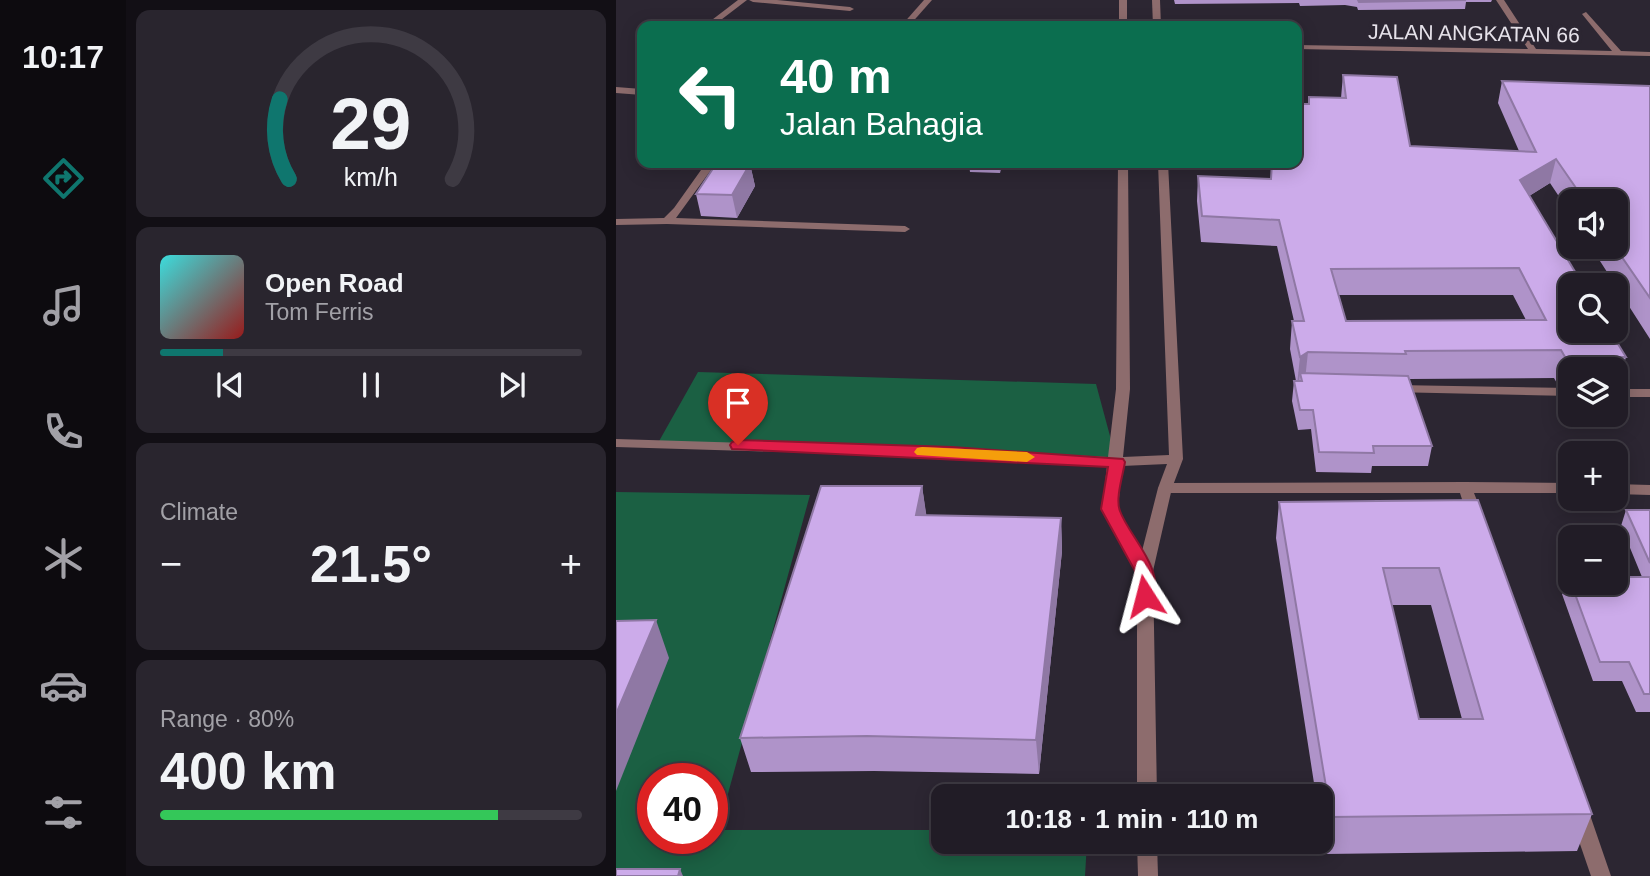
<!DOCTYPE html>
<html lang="en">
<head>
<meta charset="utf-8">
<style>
  :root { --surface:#211c26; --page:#29252e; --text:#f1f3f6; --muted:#a2a1a7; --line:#3e3a43; --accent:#0f766e }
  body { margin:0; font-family:Arial,sans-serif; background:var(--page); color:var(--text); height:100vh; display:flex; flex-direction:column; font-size:26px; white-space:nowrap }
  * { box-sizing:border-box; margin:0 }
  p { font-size:23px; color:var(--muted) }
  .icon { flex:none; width:38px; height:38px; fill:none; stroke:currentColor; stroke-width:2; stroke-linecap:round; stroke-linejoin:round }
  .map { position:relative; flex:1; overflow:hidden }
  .sheet { display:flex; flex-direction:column; gap:10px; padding:10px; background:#120f15; width:490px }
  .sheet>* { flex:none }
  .guide { position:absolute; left:21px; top:21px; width:665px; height:147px; border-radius:14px; box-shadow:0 4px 18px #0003,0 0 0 2px var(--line); background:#0b6e4f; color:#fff; overflow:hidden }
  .tools { position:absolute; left:942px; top:189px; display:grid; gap:14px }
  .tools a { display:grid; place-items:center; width:70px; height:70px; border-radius:14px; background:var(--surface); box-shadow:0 4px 18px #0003,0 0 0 2px var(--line); font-size:35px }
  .speed { position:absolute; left:21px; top:763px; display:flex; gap:14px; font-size:35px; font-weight:700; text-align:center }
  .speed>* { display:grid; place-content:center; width:91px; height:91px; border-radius:50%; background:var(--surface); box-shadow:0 4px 18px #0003,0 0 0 2px var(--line); line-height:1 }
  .speed .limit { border:10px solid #d22; background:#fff; color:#111 }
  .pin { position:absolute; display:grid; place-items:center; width:60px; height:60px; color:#fff; margin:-72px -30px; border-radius:50% 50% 50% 0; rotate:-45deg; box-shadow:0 0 7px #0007 }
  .pin .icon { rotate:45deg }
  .me { position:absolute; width:77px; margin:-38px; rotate:351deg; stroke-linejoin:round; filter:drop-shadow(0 0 5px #0008) }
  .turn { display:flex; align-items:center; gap:24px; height:147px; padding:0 28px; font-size:32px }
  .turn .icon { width:91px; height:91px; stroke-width:2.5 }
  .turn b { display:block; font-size:49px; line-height:60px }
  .big { font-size:52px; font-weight:600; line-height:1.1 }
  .sheet .card { flex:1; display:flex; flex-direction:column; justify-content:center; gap:10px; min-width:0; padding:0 24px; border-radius:14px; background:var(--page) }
  .sheet .dial { align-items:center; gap:0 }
  .dial svg { height:182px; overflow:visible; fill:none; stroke:var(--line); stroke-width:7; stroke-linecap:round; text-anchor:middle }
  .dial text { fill:var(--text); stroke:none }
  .song { display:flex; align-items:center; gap:21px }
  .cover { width:84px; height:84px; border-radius:10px; background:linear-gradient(135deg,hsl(180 70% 55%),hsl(0 70% 35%)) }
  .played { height:7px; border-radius:4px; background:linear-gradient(90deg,var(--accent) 15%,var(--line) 15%) }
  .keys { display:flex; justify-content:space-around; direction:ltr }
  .heat { display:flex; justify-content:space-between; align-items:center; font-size:38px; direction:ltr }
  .charge { height:10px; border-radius:5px; background:linear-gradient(90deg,#34c759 80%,var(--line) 0) }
  .trip { position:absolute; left:315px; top:784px; width:402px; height:70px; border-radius:14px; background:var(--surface); box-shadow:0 4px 18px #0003,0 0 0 2px var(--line); font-weight:600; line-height:70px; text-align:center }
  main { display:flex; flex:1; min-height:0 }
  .dock { display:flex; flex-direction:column; width:126px; justify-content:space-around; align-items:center; background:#0d0b0f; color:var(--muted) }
  .dock .icon { width:49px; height:49px }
  .dock .on { color:var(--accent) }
  .dock b { font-size:32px; color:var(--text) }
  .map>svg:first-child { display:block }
  .green { fill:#1b6043; fill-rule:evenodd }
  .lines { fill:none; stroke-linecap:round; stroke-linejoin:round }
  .minor { fill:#8d6c6d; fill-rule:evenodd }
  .tertiary { fill:#8d6c6d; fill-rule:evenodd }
  .wall { fill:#af93c9; fill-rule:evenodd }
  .shaded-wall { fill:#8f78a4 }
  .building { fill:#ccabea; stroke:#8f78a4; stroke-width:2; fill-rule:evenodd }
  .route { fill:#e11d48; stroke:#92132f; stroke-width:2 }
  .slow { fill:#f59e0b }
  .labels { text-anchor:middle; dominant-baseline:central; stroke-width:7; stroke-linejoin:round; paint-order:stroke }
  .far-street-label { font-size:21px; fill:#e6e2ea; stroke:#2c2632 }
</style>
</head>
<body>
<main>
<nav class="dock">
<b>10:17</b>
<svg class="icon on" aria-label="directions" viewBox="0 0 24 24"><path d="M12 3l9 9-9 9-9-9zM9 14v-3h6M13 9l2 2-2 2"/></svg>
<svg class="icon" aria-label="music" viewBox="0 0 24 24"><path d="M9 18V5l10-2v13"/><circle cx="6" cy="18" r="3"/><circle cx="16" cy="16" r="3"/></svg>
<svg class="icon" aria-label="phone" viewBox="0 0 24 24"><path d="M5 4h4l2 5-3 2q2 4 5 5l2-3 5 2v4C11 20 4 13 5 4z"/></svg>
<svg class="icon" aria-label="climate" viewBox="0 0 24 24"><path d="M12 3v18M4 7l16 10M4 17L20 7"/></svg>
<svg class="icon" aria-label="car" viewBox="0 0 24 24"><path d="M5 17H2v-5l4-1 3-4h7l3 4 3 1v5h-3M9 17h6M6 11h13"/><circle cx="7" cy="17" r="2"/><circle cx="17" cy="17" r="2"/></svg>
<svg class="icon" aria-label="filters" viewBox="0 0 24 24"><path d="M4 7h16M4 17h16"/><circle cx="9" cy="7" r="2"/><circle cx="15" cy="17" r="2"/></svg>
</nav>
<section class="sheet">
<div class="card dial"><svg viewBox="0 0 100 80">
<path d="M14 69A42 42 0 1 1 86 69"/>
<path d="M14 69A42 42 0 0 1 10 34" stroke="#0f766e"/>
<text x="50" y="56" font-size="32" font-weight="700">29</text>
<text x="50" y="72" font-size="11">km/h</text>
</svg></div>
<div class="card">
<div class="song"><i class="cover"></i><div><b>Open Road</b><p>Tom Ferris</p></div></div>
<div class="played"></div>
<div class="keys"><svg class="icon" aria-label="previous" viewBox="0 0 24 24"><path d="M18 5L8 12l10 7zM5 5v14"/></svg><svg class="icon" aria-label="pause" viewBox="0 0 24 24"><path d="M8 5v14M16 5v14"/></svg><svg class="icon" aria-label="next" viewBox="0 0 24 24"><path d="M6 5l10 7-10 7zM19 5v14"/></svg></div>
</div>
<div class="card"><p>Climate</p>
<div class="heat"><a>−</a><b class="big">21.5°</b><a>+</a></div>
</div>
<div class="card"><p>Range · 80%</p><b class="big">400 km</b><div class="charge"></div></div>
</section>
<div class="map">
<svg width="1034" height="876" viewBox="0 0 1034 876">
  <rect width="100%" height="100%" fill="#2c2632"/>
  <!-- green -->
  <g class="green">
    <path d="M82 372 480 384 501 462 42 443Z"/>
    <path d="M0 492 194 495 102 830H327V842H471L469 876H0ZM37 779H96V838H37Z"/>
  </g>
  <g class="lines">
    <!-- minor -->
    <g class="minor">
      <path d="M122 0H131L97 26H88Z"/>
      <path d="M133 0H161L234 7 238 9 234 11 137 2Z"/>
      <path d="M308 0H316L293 26H285Z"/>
      <path d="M880 0H888L920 49 996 51 966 14 970 12 1005 51 1034 52V56L681 49V45L912 49Z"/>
      <path d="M0 87 26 89V95L0 93Z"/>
      <path d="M90 163H100L60 218 289 226 294 229 289 232 51 224 0 225V219L48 218 58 208Z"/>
      <path d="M780 385 954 388V396L775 392 773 389 775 386Z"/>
      <rect x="999" y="389" width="35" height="8"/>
      <path d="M849 482 954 483V493H858L868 518 865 522H855L852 518 844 493H549L542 488 549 483Z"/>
      <path d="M999 484 1034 485V495L999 494Z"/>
      <path d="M964 806 971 809 974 815 995 876H975L954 815 957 809Z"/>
    </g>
    <!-- tertiary -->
    <g class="tertiary">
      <rect x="503" y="0" width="8" height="26"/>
      <path d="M536 0H544L545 26H537Z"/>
      <path d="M502 163H512L514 389 507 457 553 455 542 163H552L567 459 556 488 537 571 541 796H521V571L486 509 491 466 336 457 0 447V439L336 449 492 457 500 389ZM551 464 542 488 526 551 502 509 506 466Z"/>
      <path d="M521 842H541L542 876H522Z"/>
    </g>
  </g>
  <!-- wall -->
  <g class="wall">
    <path d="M558 0H876L875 2H850L849 9 742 10 741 7 729 5 684 6 683 3 559 4Z"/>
    <path d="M727 75 794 146 903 151 882 103 886 81 1034 86V339L975 247H999V201H954V213L934 183 913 196 1010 357 1002 385H999V369H954V385H942L938 378 793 379 816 446 812 466H756L755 473 700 472 695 429 682 430 676 401 678 381H680L674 349 676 321H678L661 246 585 242 581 201 582 176 655 179 681 163 693 97 725 98ZM723 295H897L910 320 730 321Z"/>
    <path d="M353 163H386L384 173 354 172Z"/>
    <path d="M134 164 139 186 121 218 85 216 80 194Z"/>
    <path d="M306 486 310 515 445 518 446 551 423 774 258 771 135 772 124 738Z"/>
    <path d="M862 500 976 814 961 851 709 854 705 833V796H700L660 538 663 502ZM776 605H815L846 719H803Z"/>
    <path d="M1010 510H1034V712H1020L1006 681H977L946 594 952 576H954V583H999L1026 577 1005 526Z"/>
  </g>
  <!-- shaded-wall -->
  <g class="shaded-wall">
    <path d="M940 159 934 183 899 205 904 180Z"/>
    <path d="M383 163H386L384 173Z"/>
    <path d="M134 164 139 186 121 218 116 195Z"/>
    <path d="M692 352 689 380 684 373 683 383 681 385 684 357Z"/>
    <path d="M306 486 311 519 300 515Z"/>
    <path d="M445 518 446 551 423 774 420 740Z"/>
    <path d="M40 620 53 658 0 791V714Z"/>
    <path d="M64 869 67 876H62Z"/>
  </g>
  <!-- building -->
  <g class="building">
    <path d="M742 0H850L743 2Z"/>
    <path d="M727 75 781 77 794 146 920 152 886 81 1034 86V298L999 247V201H969L940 159 904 180 967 285H954V331H994L1010 357H949L945 350 789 351 790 354 692 352 684 357 676 321H688L663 220 586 216 582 176 655 179 656 163H681V104H693V97L730 98ZM903 268 930 320 730 321 715 269Z"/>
    <path d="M100 164H134L116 195 80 194Z"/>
    <path d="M684 373 792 376 816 446H757L758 453 703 452 697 410H684L678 381H686Z"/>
    <path d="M205 486H306L300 515 445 518 420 740 251 736 124 738Z"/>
    <path d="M862 500 976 814 715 817 663 502ZM767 568H823L867 719H803Z"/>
    <path d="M1010 510H1034V563Z"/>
    <path d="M999 577H1034V694H1028L1013 662H984L955 583H999Z"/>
    <path d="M40 620 0 714V621Z"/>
    <path d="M0 869H64L62 876H0Z"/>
  </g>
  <!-- route -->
  <path class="route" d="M122 440 336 447 507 459 509 462C507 475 499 499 504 511 513 537 552 571 535 601H522L520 596 519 571 485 509 492 467 116 449 114 445 116 442Z"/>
  <!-- slow -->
  <path class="slow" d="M306 447 411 452 419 457 411 462 301 455 298 452 301 448Z"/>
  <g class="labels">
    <!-- far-street labels -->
    <g class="far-street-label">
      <text transform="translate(858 33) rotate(1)">JALAN ANGKATAN 66</text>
    </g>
  </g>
</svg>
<div class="tools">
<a><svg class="icon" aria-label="sound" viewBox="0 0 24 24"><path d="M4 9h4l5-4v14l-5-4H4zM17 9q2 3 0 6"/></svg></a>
<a><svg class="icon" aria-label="search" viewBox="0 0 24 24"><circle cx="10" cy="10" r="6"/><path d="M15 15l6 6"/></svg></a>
<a><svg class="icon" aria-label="layers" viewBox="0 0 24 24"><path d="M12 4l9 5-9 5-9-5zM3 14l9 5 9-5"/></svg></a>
<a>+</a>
<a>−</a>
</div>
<div class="speed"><div class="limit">40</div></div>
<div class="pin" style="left:122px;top:445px;background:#d93025"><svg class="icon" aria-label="arrive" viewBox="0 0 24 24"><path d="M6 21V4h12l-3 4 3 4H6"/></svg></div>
<svg class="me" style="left:529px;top:596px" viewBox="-20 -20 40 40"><path d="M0-17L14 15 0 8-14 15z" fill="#e11d48" stroke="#fff" stroke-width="4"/></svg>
<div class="trip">10:18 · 1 min · 110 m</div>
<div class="guide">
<div class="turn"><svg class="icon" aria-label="left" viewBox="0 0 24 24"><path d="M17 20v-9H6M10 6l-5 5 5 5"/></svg><div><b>40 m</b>Jalan Bahagia</div></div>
</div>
</div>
</main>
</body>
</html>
